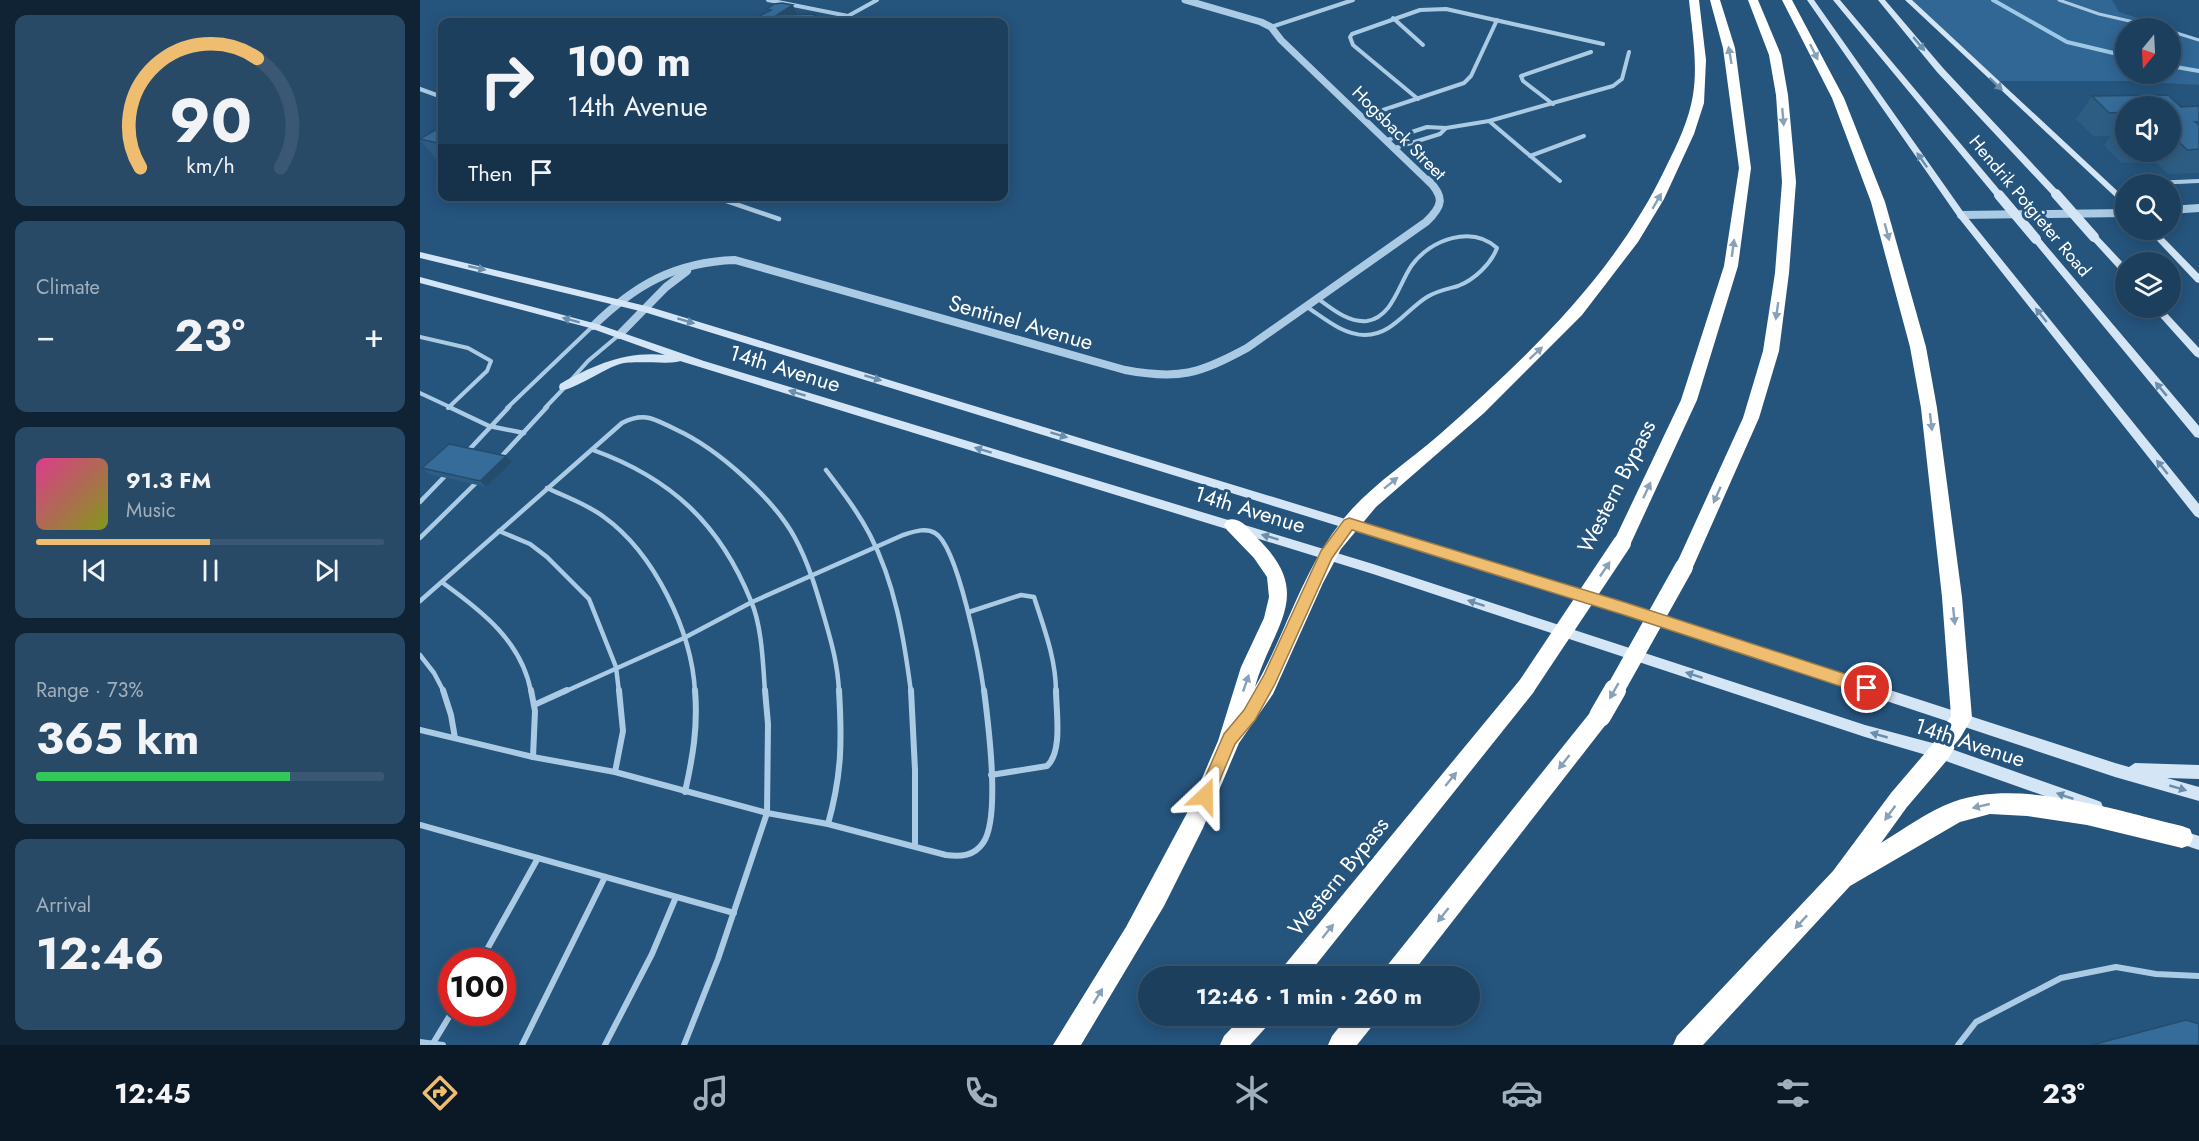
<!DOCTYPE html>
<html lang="en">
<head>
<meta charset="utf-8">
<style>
  :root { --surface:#1c3f5e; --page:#294a67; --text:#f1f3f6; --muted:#a0afbc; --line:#3a5873; --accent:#eebd6f }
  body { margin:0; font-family:Jost,sans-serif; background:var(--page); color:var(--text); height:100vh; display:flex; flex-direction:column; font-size:22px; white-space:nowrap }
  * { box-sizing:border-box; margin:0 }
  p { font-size:20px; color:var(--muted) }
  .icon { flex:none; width:33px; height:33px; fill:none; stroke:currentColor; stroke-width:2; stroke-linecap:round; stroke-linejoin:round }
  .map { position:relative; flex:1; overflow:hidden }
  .details { display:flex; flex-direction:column; gap:15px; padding:15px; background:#0f2334; width:420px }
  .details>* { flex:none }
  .hud { position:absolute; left:18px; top:18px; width:570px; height:183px; border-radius:12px; box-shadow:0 3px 15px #0003,0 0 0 2px var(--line); background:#1c3f5e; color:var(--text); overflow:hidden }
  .needle { width:39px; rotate:198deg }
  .tools { position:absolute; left:1695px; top:18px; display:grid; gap:12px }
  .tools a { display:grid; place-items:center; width:66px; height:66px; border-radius:50%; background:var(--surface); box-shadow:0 3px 15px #0003,0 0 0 2px var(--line); font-size:30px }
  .speed { position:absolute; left:18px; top:948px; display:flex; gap:12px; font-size:30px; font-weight:700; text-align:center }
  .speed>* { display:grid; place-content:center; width:78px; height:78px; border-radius:50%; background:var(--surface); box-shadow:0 3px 15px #0003,0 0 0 2px var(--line); line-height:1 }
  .speed .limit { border:9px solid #d22; background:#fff; color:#111 }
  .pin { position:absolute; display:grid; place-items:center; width:51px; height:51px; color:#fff; margin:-26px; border:3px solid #fff; border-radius:50%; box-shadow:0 2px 6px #0007 }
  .me { position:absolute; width:66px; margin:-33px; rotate:23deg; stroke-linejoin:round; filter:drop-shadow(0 0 4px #0008) }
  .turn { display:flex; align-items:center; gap:21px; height:126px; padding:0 30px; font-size:27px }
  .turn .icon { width:78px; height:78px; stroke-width:2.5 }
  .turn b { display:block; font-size:42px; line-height:51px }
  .then { display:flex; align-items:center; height:57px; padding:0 30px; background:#0003; gap:12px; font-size:22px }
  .big { font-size:45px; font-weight:700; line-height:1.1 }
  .details .card { flex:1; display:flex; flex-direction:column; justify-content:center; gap:9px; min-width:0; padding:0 21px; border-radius:12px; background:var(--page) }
  .details .dial { align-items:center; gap:0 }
  .dial svg { height:156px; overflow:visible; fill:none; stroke:var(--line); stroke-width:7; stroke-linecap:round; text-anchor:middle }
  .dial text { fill:var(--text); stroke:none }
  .song { display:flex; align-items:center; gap:18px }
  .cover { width:72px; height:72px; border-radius:9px; background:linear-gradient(135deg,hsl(330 70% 55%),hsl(70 70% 35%)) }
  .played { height:6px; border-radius:3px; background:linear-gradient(90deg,var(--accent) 50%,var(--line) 50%) }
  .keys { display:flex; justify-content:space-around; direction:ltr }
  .heat { display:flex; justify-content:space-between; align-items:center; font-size:33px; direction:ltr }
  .charge { height:9px; border-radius:4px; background:linear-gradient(90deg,#34c759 73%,var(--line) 0) }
  .trip { position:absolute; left:718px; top:966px; width:342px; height:60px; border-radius:30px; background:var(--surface); box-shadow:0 3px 15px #0003,0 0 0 2px var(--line); font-weight:700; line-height:60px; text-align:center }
  .menu { display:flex; height:96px; justify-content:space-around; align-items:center; background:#0b1926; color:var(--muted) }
  .menu .icon { width:42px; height:42px }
  .menu .on { color:var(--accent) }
  .menu b { font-size:27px; color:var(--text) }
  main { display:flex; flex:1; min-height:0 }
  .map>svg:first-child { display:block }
  .green { fill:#306795 }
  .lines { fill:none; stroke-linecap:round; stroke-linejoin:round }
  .stream { stroke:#9fc7e6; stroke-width:4 }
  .service-far3 { stroke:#abcbe5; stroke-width:3 }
  .service-far2 { stroke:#abcbe5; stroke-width:4 }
  .service-far1 { stroke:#abcbe5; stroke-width:4.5 }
  .service { stroke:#abcbe5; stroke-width:6 }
  .minor-far1 { stroke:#abcbe5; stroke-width:4 }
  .minor { stroke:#abcbe5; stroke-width:4.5 }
  .tertiary-far1 { stroke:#abcbe5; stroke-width:7 }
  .tertiary { stroke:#abcbe5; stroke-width:8 }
  .secondary { fill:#d4e5f5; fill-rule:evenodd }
  .motorway { fill:#fff; fill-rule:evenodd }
  .secondary-bridge { stroke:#d4e5f5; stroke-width:10 }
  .motorway-bridge-far1 { stroke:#fff; stroke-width:18 }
  .motorway-bridge { stroke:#fff; stroke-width:22 }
  .wall { fill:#2e5d84; fill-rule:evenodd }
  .shaded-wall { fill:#264c6c }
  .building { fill:#366c9a; stroke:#264c6c; stroke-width:1.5 }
  .oneway { fill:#6b8ead }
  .oneway2 { fill:#87a1b8 }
  .route { fill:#eebd6f; stroke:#9b7b48; stroke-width:1.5 }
  .labels { text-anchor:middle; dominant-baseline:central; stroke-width:6; stroke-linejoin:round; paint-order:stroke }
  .far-street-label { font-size:18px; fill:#fff; stroke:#25547d }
  .street-label { font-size:22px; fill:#fff; stroke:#25547d }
</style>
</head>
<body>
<main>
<section class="details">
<div class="card dial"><svg viewBox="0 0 100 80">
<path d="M14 69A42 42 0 1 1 86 69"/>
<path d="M14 69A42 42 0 0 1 74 13" stroke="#eebd6f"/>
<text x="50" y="56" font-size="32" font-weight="700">90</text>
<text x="50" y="72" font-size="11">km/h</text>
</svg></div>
<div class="card"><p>Climate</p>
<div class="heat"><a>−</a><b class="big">23°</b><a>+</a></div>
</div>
<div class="card">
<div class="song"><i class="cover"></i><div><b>91.3 FM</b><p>Music</p></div></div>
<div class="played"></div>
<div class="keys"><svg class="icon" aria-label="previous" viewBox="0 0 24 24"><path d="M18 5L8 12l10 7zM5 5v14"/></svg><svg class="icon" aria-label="pause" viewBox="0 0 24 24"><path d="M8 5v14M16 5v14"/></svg><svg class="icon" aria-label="next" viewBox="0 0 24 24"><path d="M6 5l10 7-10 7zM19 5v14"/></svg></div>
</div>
<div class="card"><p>Range · 73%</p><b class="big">365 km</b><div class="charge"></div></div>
<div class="card"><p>Arrival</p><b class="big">12:46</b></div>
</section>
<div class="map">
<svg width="1779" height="1045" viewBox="0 0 1779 1045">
  <rect width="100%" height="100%" fill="#25547d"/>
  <!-- green -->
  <path class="green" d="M1492 0H1692L1699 12 1750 28H1706V74H1750V29L1779 38V85L1709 81H1577Z"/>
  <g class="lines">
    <!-- stream -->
    <g class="stream">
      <path d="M1573 0 1647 42 1706 56"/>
      <path d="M1750 66 1779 71"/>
    </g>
    <!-- service-far3 -->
    <g class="service-far3">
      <path d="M1639 0 1679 14 1740 28"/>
      <path d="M1750 31 1779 40"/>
      <path d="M1758 182 1779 181"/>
    </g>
    <!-- service-far2 -->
    <g class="service-far2">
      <path d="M1731 183 1779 181"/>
      <path d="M887 307C904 318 923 335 945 335 972 335 986 310 1007 297 1016 291 1027 289 1038 286 1054 280 1071 264 1077 248 1052 225 1011 239 992 265 979 283 973 317 947 321 928 323 911 308 897 298"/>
      <path d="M0 337 48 348 71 361 67 371 28 408"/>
      <path d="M151 380 168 361 199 335"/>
      <path d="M0 393 32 408"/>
      <path d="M87 408 173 326"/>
      <path d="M125 408 145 387"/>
    </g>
    <!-- service-far1 -->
    <g class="service-far1">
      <path d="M29 407 69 426 104 433"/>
      <path d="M173 450C251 478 300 524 331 601 342 626 343 664 345 692"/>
      <path d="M47 452 89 407"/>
      <path d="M80 458 127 407"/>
      <path d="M406 470C422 491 438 512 450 535 475 583 484 638 491 692"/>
      <path d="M127 488C146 497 167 504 184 517 234 553 272 631 275 692"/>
      <path d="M0 502 27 474"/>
      <path d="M79 531 110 544 127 557 169 599 196 667 199 692"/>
      <path d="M0 538 58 481"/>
      <path d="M23 583C62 611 102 642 111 692"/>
      <path d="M0 601 202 423C226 411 235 420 257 430 298 449 354 499 375 538 389 564 397 592 405 620 412 644 418 666 419 692"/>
      <path d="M549 612 601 595 614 597C624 628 636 659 636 692"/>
      <path d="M0 655 14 673 24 692"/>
      <path d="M144 692 264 638 332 602 483 535C493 532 505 527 515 533 538 546 560 663 564 692"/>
    </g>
    <!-- service -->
    <g class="service">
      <path d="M23 690 31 715 35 738"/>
      <path d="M111 690 115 711 113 757"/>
      <path d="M491 690 495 770V846"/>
      <path d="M114 705 147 690"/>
      <path d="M0 730 113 757 195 772 347 813 408 824 526 855C541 857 554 856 563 843 581 818 568 722 564 690"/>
      <path d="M195 772 203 731 199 690"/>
      <path d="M571 775 627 766C643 752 636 711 636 690"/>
      <path d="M265 792C273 756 278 727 275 690"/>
      <path d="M408 824C422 774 422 741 419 690"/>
      <path d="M0 825 314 913"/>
      <path d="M60 962 118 858"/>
      <path d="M0 1042 23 1045"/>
      <path d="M12 1045 32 1012"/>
      <path d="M102 1045 185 877"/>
      <path d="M185 1045 232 954 256 897"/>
      <path d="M264 1045 298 959 347 813 348 724 345 690"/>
      <path d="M1538 1045 1556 1022 1641 978 1696 967 1736 974 1779 976"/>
    </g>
    <!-- minor-far1 -->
    <g class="minor-far1">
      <path d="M348 0 428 16 439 22"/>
      <path d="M428 16 457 0"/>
      <path d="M973 18 1003 45"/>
      <path d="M851 27 933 0"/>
      <path d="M0 89 22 97"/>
      <path d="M998 99 933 45 930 37 932 34 1000 10 1026 9 1183 44"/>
      <path d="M1133 104 1103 81 1101 76 1171 52"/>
      <path d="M942 117 1044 83 1051 76 1077 20"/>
      <path d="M1069 121 1140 181"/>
      <path d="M967 140 1007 127 1026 128 1069 121 1193 86 1202 79 1209 52"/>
      <path d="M975 148 1020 134 1026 128"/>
      <path d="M1110 156 1164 136"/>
    </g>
    <!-- minor -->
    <path class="minor" d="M292 196 359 219"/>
    <!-- tertiary-far1 -->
    <path class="tertiary-far1" d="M765 0 841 22 851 27 861 40 1009 182"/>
    <!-- tertiary -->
    <g class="tertiary">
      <path d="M1750 210 1779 208"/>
      <path d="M1541 215 1706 213"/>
      <path d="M173 326C215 285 255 262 315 260L705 370C759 380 779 374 827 348L1006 222C1023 206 1025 197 1008 180"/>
      <path d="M199 335 246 287 267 271"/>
    </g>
    <!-- secondary -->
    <g class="secondary">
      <path d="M1387 0H1394L1544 213 1779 504V518L1775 516 1538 217Z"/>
      <path d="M1413 0H1420L1582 193V197H1576Z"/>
      <path d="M1458 0H1465L1523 68 1639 192V196H1633L1517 72Z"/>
      <path d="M1485 0H1492L1706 199V207Z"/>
      <path d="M1750 205 1761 208 1762 210 1758 213 1750 211Z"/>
      <path d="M1727 230H1736L1779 274V283L1776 282Z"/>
      <path d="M1674 234 1677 235 1706 266V275L1703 274 1671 239 1669 237Z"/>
      <path d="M1616 236 1619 237 1779 426V438L1775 437 1613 241 1611 239Z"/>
      <path d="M0 252 230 307 1204 604 1695 763 1709 767 1715 763 1779 765V779L1747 778 1779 787V801L1695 777 1204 614 224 312 0 258Z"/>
      <path d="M0 277 177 324 284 361 953 564 1445 725 1520 745 1676 800 1681 802 1683 807 1681 812 1676 814 1520 759 1445 737 953 574 260 361C253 365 214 360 200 364 185 368 151 392 140 390L139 387 140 384C174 365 205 351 245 355L170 328 0 283Z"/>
      <path d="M1732 308H1742L1779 348V358L1775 356Z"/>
      <path d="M1757 829 1779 836V850L1752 841 1749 836 1752 831Z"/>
    </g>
    <!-- motorway -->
    <g class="motorway">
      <path d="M1269 0H1279L1286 60 1284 103 1274 134 1244 199 1218 242 1162 315 1064 413 956 507 921 549 903 583 853 694 819 743 783 828 744 906 661 1045H633L706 927 767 813 798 741 821 667 844 618 849 597 847 577 834 558 807 530 804 525 807 520C820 516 828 528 836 537 897 595 852 625 835 687 869 628 885 560 932 509 958 481 990 460 1019 435 1108 356 1194 276 1246 167 1257 145 1269 120 1273 95 1278 64 1272 31 1269 0Z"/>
      <path d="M1290 0H1300L1315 48 1331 168 1318 266 1277 400 1211 543 1208 548 1202 550 1196 548 1193 543 1261 400 1304 266 1319 168 1303 48Z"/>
      <path d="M1328 0H1338L1361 55 1368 95 1376 182 1369 273 1359 351 1339 418 1273 567 1271 572 1264 575 1257 572 1255 567 1323 418 1343 351 1355 273 1362 182 1356 95 1349 55Z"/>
      <path d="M1362 0H1372L1424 98 1465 202 1506 347 1517 408 1542 597 1552 718 1528 759 1487 807 1461 843C1484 829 1508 811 1533 802 1599 778 1695 810 1762 826L1770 829 1773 837 1770 845 1762 848 1667 825 1607 816 1570 814 1540 822 1430 886 1283 1045H1253L1257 1036 1413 871 1471 793 1512 745 1531 716 1522 597 1501 408 1490 347 1451 202 1412 98Z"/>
      <path d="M1106 678 1113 681 1116 687 1113 693 887 976H860L863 967 1099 681Z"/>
      <path d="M1180 707 1187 709 1190 716 1187 723 990 976H963L966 967 1173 709Z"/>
      <path d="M823 1016H852L848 1025 830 1045H800L804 1036Z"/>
      <path d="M928 1016H957L953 1025 937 1045H908L912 1036Z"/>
    </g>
    <!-- secondary-bridge -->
    <g class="secondary-bridge">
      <path d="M1636 194 1674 237"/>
      <path d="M1579 195 1616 239"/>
    </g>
    <!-- motorway-bridge-far1 -->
    <g class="motorway-bridge-far1">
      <path d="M1106 687 1202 543"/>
      <path d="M1194 692 1264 567"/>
    </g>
    <!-- motorway-bridge -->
    <path class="motorway-bridge" d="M1180 716 1195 690"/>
  </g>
  <!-- wall -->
  <g class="wall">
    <path d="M1672 96 1761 107 1779 106V173L1748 174 1736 162 1701 163 1684 145 1690 136H1673L1656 119ZM1706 106H1750V152H1706Z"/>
    <path d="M22 126V159L15 158 0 139Z"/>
    <path d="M86 456 92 462 66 487 9 474 2 468Z"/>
  </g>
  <!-- shaded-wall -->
  <g class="shaded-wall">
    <path d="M373 5 380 22 357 15Z"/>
    <path d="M395 14 398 22 406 19 407 22H397L394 16Z"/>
    <path d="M86 456 92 462 66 487 60 481Z"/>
  </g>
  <!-- building -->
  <g class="building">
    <path d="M362 3 373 5 357 15 395 14 394 16 406 19 397 22H328L351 10 347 9 354 4Z"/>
    <path d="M1748 95 1761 107 1779 106V122H1775L1779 125V149L1767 150 1755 138H1750V106H1706V112L1689 113 1672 96Z"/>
    <path d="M1706 121V126L1701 122Z"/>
    <path d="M22 126V144L0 139Z"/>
    <path d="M29 444 86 456 60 481 2 468Z"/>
    <path d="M1766 1020 1779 1024V1045H1672Z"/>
  </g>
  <!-- one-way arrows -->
  <defs><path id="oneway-solid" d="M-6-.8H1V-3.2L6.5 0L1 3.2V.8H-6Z" transform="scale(1.5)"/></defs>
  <g class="oneway">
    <use href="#oneway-solid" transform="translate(1499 44) rotate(50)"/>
    <use href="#oneway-solid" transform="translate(1576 84) rotate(44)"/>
    <use href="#oneway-solid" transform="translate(1502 160) rotate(-125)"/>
    <use href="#oneway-solid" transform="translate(57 268) rotate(13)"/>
    <use href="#oneway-solid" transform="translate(1621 315) rotate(-129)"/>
    <use href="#oneway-solid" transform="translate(151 320) rotate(-165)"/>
    <use href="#oneway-solid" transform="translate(266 321) rotate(17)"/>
    <use href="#oneway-solid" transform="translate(453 378) rotate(17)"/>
    <use href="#oneway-solid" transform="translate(1741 389) rotate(-130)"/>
    <use href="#oneway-solid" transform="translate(377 393) rotate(-163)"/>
    <use href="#oneway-solid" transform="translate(639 435) rotate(17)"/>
    <use href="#oneway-solid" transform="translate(563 450) rotate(-163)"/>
    <use href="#oneway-solid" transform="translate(1742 467) rotate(-129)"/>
    <use href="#oneway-solid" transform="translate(850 537) rotate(-163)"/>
    <use href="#oneway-solid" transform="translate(1056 603) rotate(-162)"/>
    <use href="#oneway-solid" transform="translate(1274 675) rotate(-162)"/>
    <use href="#oneway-solid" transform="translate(1459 735) rotate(-164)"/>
    <use href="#oneway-solid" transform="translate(1758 788) rotate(16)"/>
    <use href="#oneway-solid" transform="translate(1645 796) rotate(-161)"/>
  </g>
  <g class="oneway2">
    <use href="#oneway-solid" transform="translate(1394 52) rotate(64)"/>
    <use href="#oneway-solid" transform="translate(1310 55) rotate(-100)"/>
    <use href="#oneway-solid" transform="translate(1363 117) rotate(85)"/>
    <use href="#oneway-solid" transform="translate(1237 201) rotate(-60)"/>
    <use href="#oneway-solid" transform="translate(1467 232) rotate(75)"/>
    <use href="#oneway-solid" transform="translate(1313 248) rotate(-82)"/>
    <use href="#oneway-solid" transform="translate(1357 311) rotate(98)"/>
    <use href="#oneway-solid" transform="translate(1116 353) rotate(-43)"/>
    <use href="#oneway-solid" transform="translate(1511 422) rotate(83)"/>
    <use href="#oneway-solid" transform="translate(971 483) rotate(-39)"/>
    <use href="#oneway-solid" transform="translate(1227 490) rotate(-65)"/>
    <use href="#oneway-solid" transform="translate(1297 495) rotate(114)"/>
    <use href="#oneway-solid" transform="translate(1185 569) rotate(-56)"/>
    <use href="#oneway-solid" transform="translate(1534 616) rotate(84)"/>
    <use href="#oneway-solid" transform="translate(826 683) rotate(-71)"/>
    <use href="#oneway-solid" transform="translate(1194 691) rotate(120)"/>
    <use href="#oneway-solid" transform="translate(1144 762) rotate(128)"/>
    <use href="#oneway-solid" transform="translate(1031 779) rotate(-51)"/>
    <use href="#oneway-solid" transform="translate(1561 806) rotate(167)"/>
    <use href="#oneway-solid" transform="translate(1470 813) rotate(126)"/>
    <use href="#oneway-solid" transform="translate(1023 915) rotate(128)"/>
    <use href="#oneway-solid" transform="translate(1381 922) rotate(133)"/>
    <use href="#oneway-solid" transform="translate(908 931) rotate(-51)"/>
    <use href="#oneway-solid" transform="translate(678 996) rotate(-59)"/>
  </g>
  <!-- route -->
  <path class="route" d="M929 518 1204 602 1447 681 1453 683 1455 688 1453 693 1447 695 1204 615 932 530 912 558 855 684 835 720 815 744 791 801 785 804 780 801 777 796 804 734 824 710 844 675 901 551 924 520Z"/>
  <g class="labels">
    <!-- far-street labels -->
    <g class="far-street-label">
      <text transform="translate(979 133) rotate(45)">Hogsback Street</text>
      <text transform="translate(1610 206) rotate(50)">Hendrik Potgieter Road</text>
    </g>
    <!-- street labels -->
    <g class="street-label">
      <text transform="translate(601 322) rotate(16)">Sentinel Avenue</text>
      <text transform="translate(365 368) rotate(17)">14th Avenue</text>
      <text transform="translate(1196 486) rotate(-63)">Western Bypass</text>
      <text transform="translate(830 509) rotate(17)">14th Avenue</text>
      <text transform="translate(1550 742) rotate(18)">14th Avenue</text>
      <text transform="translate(918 876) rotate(-51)">Western Bypass</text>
    </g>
  </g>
</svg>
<div class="tools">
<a><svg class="needle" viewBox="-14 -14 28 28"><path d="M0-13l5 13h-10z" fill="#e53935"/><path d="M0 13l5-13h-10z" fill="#a0afbc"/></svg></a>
<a><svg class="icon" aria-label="sound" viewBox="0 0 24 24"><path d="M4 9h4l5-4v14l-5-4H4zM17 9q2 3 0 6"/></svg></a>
<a><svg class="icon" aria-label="search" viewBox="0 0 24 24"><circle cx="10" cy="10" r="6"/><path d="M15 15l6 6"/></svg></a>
<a><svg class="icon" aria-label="layers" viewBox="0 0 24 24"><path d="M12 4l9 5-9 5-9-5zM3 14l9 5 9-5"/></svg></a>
</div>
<div class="speed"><div class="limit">100</div></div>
<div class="pin" style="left:1447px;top:688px;background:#d93025"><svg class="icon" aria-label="arrive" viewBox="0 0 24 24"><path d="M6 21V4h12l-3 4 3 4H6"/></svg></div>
<svg class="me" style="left:785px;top:796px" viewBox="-20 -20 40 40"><path d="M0-17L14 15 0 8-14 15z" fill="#eebd6f" stroke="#fff" stroke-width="4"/></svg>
<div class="trip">12:46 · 1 min · 260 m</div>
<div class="hud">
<div class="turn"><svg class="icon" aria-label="right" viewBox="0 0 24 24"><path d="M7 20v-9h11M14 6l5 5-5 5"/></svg><div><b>100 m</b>14th Avenue</div></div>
<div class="then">Then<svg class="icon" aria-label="arrive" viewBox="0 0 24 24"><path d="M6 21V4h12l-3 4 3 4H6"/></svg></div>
</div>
</div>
</main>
<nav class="menu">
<b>12:45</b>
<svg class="icon on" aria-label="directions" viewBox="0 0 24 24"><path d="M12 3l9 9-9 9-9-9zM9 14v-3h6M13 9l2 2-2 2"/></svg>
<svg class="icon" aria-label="music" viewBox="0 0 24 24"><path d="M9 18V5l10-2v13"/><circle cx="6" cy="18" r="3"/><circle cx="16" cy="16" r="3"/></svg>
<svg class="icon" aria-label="phone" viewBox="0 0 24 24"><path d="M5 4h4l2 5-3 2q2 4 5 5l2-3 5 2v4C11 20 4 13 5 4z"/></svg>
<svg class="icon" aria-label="climate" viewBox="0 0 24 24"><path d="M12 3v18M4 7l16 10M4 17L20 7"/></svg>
<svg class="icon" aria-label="car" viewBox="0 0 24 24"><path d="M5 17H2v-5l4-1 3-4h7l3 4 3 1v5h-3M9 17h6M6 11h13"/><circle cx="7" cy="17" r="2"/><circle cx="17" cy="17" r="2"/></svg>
<svg class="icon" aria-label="filters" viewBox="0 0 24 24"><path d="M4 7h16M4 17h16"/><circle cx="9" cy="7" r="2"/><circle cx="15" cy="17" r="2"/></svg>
<b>23°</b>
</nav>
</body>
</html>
